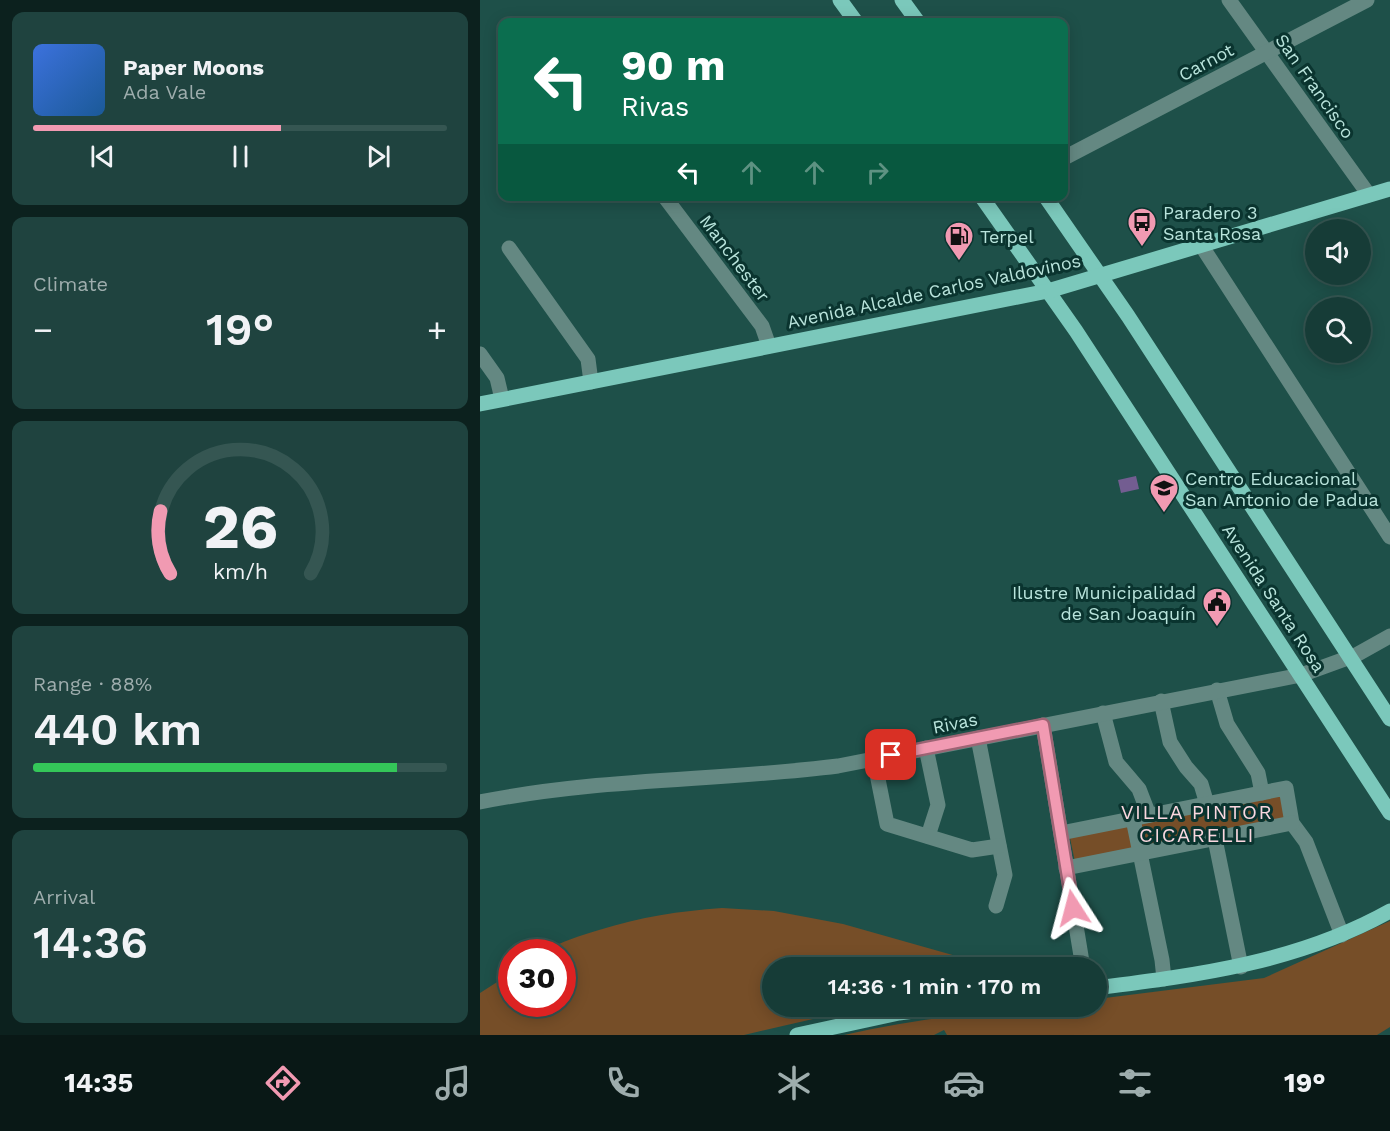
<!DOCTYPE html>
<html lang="en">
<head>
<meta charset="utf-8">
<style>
  :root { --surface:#163c37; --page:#1f433f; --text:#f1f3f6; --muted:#9eadad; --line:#355652; --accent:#f19ab2 }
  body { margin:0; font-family:"Work Sans",sans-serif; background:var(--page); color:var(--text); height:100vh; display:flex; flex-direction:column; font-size:22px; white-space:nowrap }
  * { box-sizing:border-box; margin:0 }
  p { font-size:20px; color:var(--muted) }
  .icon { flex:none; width:33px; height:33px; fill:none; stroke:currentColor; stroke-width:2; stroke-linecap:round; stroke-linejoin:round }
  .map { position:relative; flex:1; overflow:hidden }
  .side { display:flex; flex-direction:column; gap:12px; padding:12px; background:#0c211e; width:480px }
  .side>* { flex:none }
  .guide { position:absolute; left:18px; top:18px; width:570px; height:183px; border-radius:12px; box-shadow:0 3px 15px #0003,0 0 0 2px var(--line); background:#0b6e4f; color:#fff; overflow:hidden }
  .controls { position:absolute; left:825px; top:219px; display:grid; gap:12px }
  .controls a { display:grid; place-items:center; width:66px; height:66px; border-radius:50%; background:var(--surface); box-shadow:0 3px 15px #0003,0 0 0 2px var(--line); font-size:30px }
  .speed { position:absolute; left:18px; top:939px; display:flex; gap:12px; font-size:30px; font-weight:700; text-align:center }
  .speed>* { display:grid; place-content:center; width:78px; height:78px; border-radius:50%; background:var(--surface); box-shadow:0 3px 15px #0003,0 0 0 2px var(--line); line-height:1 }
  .speed .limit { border:9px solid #d22; background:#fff; color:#111 }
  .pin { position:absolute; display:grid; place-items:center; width:51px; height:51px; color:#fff; margin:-26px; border-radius:12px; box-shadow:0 3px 9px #0006 }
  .me { position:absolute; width:66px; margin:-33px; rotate:351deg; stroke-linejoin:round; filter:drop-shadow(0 0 4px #0008) }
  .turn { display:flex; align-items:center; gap:21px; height:126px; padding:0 24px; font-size:27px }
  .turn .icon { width:78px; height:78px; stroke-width:2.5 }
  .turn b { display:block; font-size:42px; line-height:51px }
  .lanes { display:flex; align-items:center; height:57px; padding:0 24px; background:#0003; justify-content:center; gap:30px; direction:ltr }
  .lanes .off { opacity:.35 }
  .big { font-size:45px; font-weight:600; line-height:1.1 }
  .side .tile { flex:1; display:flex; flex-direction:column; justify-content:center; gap:9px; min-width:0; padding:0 21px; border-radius:12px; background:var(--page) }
  .side .dial { align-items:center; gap:0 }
  .dial svg { height:156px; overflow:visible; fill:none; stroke:var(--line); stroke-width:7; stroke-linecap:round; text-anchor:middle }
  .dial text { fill:var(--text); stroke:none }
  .song { display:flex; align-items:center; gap:18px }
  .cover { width:72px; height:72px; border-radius:9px; background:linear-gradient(135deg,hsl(220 70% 55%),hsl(210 70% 35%)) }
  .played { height:6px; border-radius:3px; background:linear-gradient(90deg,var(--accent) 60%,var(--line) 60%) }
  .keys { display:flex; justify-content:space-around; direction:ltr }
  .heat { display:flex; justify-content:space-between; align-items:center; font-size:33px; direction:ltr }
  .charge { height:9px; border-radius:4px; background:linear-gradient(90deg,#34c759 88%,var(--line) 0) }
  .trip { position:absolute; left:282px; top:957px; width:345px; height:60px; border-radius:30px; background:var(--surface); box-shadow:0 3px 15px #0003,0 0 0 2px var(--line); font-weight:600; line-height:60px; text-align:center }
  .tabs { display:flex; height:96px; justify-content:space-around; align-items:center; background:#091816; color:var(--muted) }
  .tabs .icon { width:42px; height:42px }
  .tabs .on { color:var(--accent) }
  .tabs b { font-size:27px; color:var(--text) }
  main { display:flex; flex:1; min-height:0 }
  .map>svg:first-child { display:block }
  .green { fill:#764e28 }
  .water { fill:#735d91 }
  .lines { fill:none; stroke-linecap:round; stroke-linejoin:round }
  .minor { stroke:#648882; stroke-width:15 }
  .major { stroke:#7bc8bb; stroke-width:15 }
  .route-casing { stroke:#9d6474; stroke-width:15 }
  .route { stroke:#f19ab2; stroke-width:10 }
  .labels { text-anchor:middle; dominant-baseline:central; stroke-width:6; stroke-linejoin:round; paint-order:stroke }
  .street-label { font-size:18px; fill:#b9e4dc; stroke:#0a342f }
  .poi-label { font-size:18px; fill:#b9e4dc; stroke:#0a342f; text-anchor:start }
  .neighbourhood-label { font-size:20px; letter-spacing:1.5px; fill:#fad7df; stroke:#0a342f }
</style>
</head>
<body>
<main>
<section class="side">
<div class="tile">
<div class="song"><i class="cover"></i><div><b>Paper Moons</b><p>Ada Vale</p></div></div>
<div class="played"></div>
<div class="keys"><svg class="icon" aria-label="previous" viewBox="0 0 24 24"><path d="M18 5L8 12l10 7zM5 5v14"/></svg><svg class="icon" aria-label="pause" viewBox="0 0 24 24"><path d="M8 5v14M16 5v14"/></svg><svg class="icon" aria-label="next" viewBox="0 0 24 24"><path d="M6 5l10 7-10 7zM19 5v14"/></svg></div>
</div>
<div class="tile"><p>Climate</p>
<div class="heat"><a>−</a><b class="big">19°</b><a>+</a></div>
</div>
<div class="tile dial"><svg viewBox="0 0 100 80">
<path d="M14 69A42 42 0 1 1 86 69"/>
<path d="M14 69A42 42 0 0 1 9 37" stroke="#f19ab2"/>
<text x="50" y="56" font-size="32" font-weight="700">26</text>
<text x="50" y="72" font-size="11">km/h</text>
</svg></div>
<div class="tile"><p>Range · 88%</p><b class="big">440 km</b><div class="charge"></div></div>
<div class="tile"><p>Arrival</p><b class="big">14:36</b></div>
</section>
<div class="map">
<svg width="910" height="1035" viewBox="0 0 910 1035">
  <rect width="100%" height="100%" fill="#1e5049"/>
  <!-- green -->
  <g class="green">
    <path d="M803 791 809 821 595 862 589 833Z"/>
    <path d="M242 908 294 911 363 924 515 967 292 968V1006L385 1007 264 1035H0V993L31 973 32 1004H82V952H64C82 941 99 936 119 930 161 917 199 911 242 908Z"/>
    <path d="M910 921V1027L897 1035H467L464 1030 454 1035H364C444 1017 534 1007 616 1006L617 999 784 978Z"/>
  </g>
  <!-- water -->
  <path class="water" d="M656 476 659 489 641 493 638 480Z"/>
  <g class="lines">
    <!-- minor -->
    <g class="minor">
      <path d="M749 0 889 195"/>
      <path d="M584 158 887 0"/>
      <path d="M184 196 282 326 289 346"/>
      <path d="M721 245 910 537"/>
      <path d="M29 248 108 359 111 382"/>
      <path d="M0 354 17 378 22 399"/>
      <path d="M737 690 747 724 778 773 782 793"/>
      <path d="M681 701 690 742 706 767 721 784 727 804"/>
      <path d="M623 713 636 762 659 789 669 815"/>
      <path d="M563 725 603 968"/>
      <path d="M498 738 525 875 516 906"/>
      <path d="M446 748 458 805 448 836"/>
      <path d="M394 759 407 824 492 850 519 846"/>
      <path d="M0 802C118 778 239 781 358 766L821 675 876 655 910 636"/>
      <path d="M653 819 682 960 684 979"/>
      <path d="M581 833 806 788 812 823 826 842 862 935"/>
      <path d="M735 839 761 967"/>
      <path d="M586 868 812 823"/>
    </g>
    <!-- major -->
    <g class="major">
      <path d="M360 0 376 22"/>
      <path d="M422 0 438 22"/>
      <path d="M501 196 596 331 910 813"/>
      <path d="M565 196 648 316 910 719"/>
      <path d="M0 404 568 291 910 189"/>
      <path d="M616 988C719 975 819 962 910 911"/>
      <path d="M317 1035 419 1013 471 1006"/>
    </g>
  </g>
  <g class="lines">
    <!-- route casing -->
    <g class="route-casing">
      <path id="route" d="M411 755 563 725 593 908"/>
    </g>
    <!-- route -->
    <use href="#route" class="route"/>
  </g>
  <!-- icons -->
  <defs>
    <g id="bus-pin" transform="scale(1.5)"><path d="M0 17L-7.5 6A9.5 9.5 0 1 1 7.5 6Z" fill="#f19ab2" stroke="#0a342f"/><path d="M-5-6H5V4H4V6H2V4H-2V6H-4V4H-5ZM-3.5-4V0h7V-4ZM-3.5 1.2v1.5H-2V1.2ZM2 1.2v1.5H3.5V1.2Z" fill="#111"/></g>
    <g id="fuel-pin" transform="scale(1.5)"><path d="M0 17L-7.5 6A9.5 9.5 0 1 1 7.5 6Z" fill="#f19ab2" stroke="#0a342f"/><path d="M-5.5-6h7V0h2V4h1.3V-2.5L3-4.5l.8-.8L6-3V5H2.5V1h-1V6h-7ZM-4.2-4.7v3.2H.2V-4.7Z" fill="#111"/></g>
    <g id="school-pin" transform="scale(1.5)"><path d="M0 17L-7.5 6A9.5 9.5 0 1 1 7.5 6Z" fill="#f19ab2" stroke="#0a342f"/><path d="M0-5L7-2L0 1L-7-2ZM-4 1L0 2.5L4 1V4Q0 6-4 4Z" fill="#111"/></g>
    <g id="civic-pin" transform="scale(1.5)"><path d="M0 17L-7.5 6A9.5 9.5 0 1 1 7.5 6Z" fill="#f19ab2" stroke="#0a342f"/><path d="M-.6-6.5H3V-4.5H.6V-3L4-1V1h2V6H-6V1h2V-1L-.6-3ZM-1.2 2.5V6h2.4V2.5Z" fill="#111"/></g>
  </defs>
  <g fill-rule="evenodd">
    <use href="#bus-pin" x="662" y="222"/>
    <use href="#fuel-pin" x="479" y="236"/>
    <use href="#school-pin" x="684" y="488"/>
    <use href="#civic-pin" x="737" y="602"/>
  </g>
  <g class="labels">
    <!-- street labels -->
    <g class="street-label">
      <text transform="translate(726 62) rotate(-28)">Carnot</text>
      <text transform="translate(835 86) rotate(55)">San Francisco</text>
      <text transform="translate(255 258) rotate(53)">Manchester</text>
      <text transform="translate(454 291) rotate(-12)">Avenida Alcalde Carlos Valdovinos</text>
      <text transform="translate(794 598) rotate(57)">Avenida Santa Rosa</text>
      <text transform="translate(475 723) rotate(-11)">Rivas</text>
    </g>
    <!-- poi labels -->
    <g class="poi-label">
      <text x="683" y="212">Paradero 3<tspan x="683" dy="21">Santa Rosa</tspan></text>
      <text x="500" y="236">Terpel</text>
      <text x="705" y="478">Centro Educacional<tspan x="705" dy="21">San Antonio de Padua</tspan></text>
      <text x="716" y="592" text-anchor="end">Ilustre Municipalidad<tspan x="716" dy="21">de San Joaquín</tspan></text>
    </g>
    <!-- neighbourhood labels -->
    <g class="neighbourhood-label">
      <text x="717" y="812">VILLA PINTOR<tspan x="717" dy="23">CICARELLI</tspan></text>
    </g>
  </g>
</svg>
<div class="controls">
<a><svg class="icon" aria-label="sound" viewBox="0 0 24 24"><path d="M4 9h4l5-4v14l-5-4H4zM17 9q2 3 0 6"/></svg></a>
<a><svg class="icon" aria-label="search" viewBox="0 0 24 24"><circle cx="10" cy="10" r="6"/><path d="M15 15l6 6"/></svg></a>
</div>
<div class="speed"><div class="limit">30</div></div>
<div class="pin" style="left:411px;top:755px;background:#d93025"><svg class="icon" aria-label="arrive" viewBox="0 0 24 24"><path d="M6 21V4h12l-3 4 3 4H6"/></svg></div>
<svg class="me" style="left:593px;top:908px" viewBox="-20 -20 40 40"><path d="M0-17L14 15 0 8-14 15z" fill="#f19ab2" stroke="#fff" stroke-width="4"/></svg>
<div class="trip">14:36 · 1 min · 170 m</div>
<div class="guide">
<div class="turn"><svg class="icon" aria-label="left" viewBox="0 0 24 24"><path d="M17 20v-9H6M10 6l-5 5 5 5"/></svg><div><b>90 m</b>Rivas</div></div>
<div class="lanes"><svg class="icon" aria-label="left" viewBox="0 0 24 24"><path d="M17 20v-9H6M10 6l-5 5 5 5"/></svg><svg class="icon off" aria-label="ahead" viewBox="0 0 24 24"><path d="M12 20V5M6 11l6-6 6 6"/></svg><svg class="icon off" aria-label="ahead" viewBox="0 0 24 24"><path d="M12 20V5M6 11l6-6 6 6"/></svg><svg class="icon off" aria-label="right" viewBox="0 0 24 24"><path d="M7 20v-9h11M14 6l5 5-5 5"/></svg></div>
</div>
</div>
</main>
<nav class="tabs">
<b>14:35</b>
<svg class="icon on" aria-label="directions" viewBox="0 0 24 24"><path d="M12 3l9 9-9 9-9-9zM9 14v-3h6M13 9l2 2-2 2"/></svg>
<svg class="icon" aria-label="music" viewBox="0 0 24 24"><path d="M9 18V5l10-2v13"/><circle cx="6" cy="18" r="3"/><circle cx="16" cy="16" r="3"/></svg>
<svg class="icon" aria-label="phone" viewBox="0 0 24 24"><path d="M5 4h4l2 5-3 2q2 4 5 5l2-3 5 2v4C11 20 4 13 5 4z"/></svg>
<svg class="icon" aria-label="climate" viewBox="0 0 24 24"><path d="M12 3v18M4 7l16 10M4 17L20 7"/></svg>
<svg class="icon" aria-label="car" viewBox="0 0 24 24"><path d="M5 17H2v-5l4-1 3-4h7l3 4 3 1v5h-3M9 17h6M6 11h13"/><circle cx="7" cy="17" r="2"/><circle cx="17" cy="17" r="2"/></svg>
<svg class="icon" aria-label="filters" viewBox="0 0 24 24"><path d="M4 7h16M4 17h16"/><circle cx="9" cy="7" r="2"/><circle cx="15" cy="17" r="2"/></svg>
<b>19°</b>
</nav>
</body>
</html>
